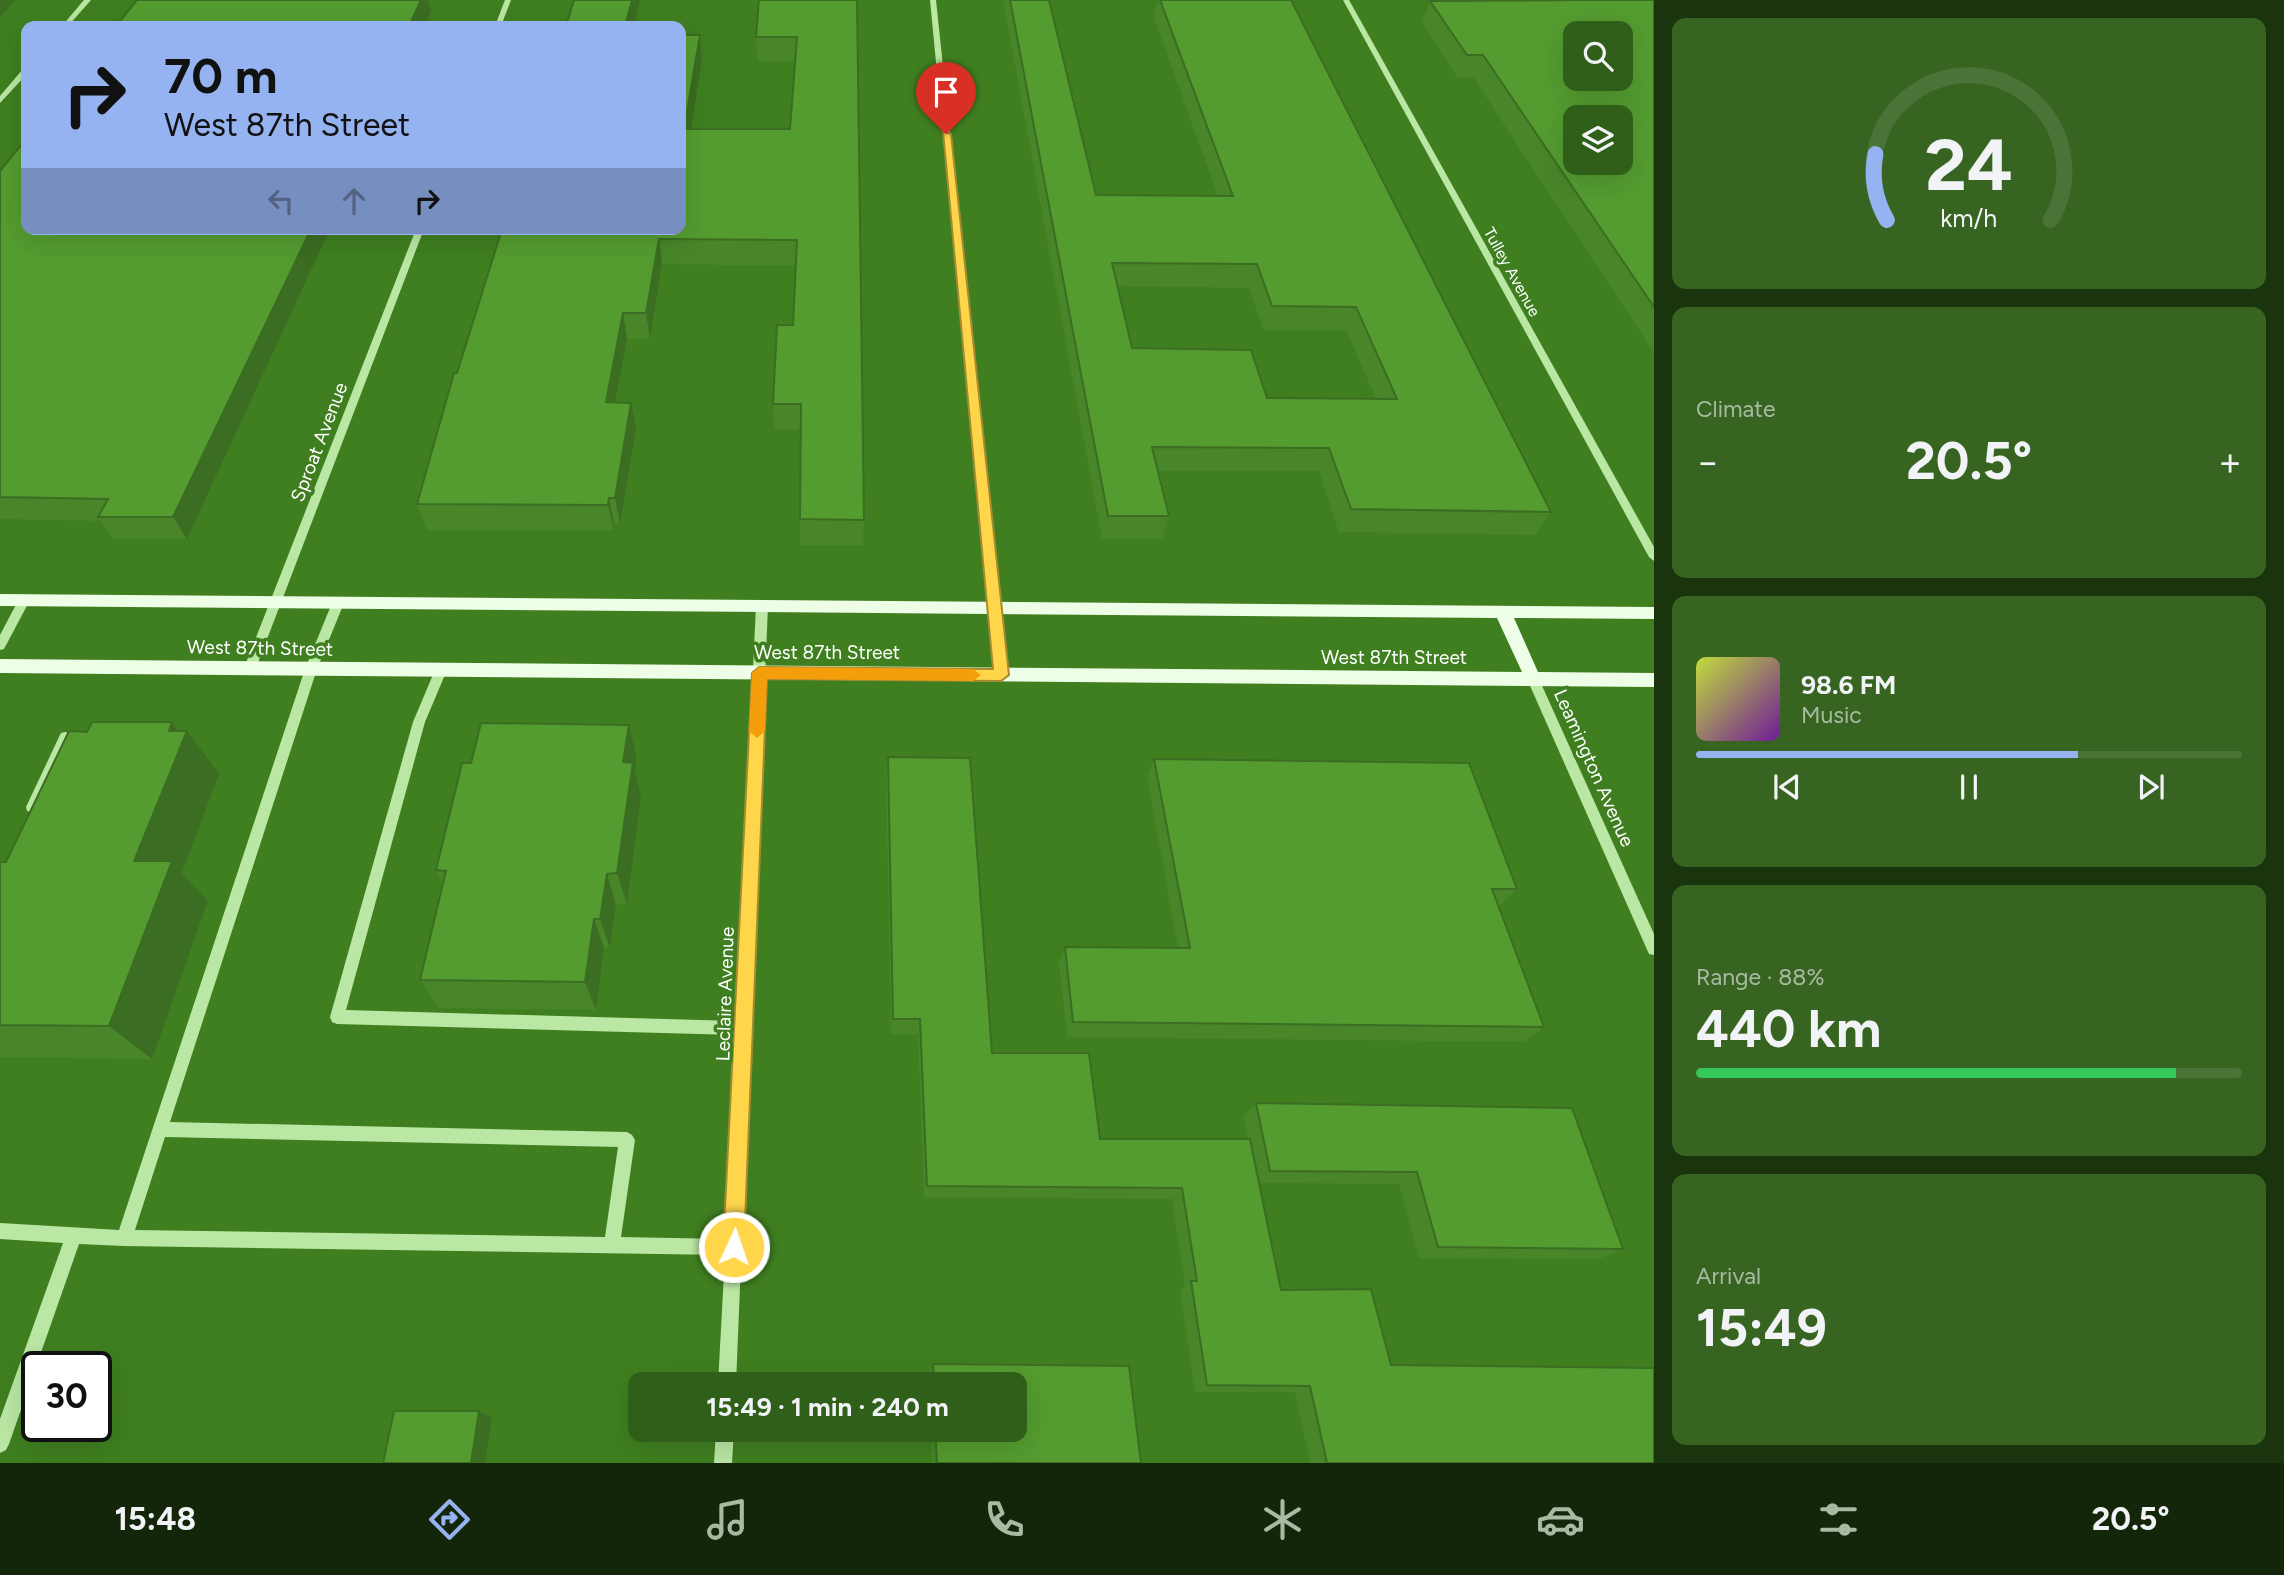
<!DOCTYPE html>
<html lang="en">
<head>
<meta charset="utf-8">
<style>
  :root { --surface:#2f5f18; --page:#376521; --text:#f1f3f6; --muted:#a7bba2; --line:#4a7437; --accent:#95b2f1 }
  body { margin:0; font-family:Figtree,sans-serif; background:var(--page); color:var(--text); height:100vh; display:flex; flex-direction:column; font-size:26px; white-space:nowrap }
  * { box-sizing:border-box; margin:0 }
  p { font-size:23px; color:var(--muted) }
  .icon { flex:none; width:38px; height:38px; fill:none; stroke:currentColor; stroke-width:2; stroke-linecap:round; stroke-linejoin:round }
  .map { position:relative; flex:1; overflow:hidden }
  .sheet { display:flex; flex-direction:column; gap:18px; padding:18px; background:#1a340d; width:630px }
  .sheet>* { flex:none }
  .guide { position:absolute; left:21px; top:21px; width:665px; height:214px; border-radius:14px; box-shadow:0 7px 28px #0002; background:#95b2f1; color:#111; overflow:hidden }
  .buttons { position:absolute; left:1563px; top:21px; display:grid; gap:14px }
  .buttons a { display:grid; place-items:center; width:70px; height:70px; border-radius:14px; background:var(--surface); box-shadow:0 7px 28px #0002; font-size:35px }
  .speed { position:absolute; left:21px; top:1351px; display:flex; gap:14px; font-size:35px; font-weight:700; text-align:center }
  .speed>* { display:grid; place-content:center; width:91px; height:91px; border-radius:50%; background:var(--surface); box-shadow:0 7px 28px #0002; line-height:1 }
  .speed .limit { border:4px solid #111; border-radius:10px; background:#fff; color:#111 }
  .pin { position:absolute; display:grid; place-items:center; width:60px; height:60px; color:#fff; margin:-72px -30px; border-radius:50% 50% 50% 0; rotate:-45deg; box-shadow:0 0 7px #0007 }
  .pin .icon { rotate:45deg }
  .me { position:absolute; width:77px; margin:-38px; rotate:3deg; stroke-linejoin:round; filter:drop-shadow(0 0 5px #0008) }
  .turn { display:flex; align-items:center; gap:24px; height:147px; padding:0 28px; font-size:32px }
  .turn .icon { width:91px; height:91px; stroke-width:2.5 }
  .turn b { display:block; font-size:49px; line-height:60px }
  .lanes { display:flex; align-items:center; height:66px; padding:0 28px; background:#0003; justify-content:center; gap:35px; direction:ltr }
  .lanes .off { opacity:.35 }
  .big { font-size:52px; font-weight:700; line-height:1.1 }
  .sheet .widget { flex:1; display:flex; flex-direction:column; justify-content:center; gap:10px; min-width:0; padding:0 24px; border-radius:14px; background:var(--page) }
  .sheet .dial { align-items:center; gap:0 }
  .dial svg { height:182px; overflow:visible; fill:none; stroke:var(--line); stroke-width:7; stroke-linecap:round; text-anchor:middle }
  .dial text { fill:var(--text); stroke:none }
  .song { display:flex; align-items:center; gap:21px }
  .cover { width:84px; height:84px; border-radius:10px; background:linear-gradient(135deg,hsl(70 70% 55%),hsl(280 70% 35%)) }
  .played { height:7px; border-radius:4px; background:linear-gradient(90deg,var(--accent) 70%,var(--line) 70%) }
  .keys { display:flex; justify-content:space-around; direction:ltr }
  .heat { display:flex; justify-content:space-between; align-items:center; font-size:38px; direction:ltr }
  .charge { height:10px; border-radius:5px; background:linear-gradient(90deg,#34c759 88%,var(--line) 0) }
  .trip { position:absolute; left:628px; top:1372px; width:399px; height:70px; border-radius:14px; background:var(--surface); box-shadow:0 7px 28px #0002; font-weight:700; line-height:70px; text-align:center }
  .dock { display:flex; height:112px; justify-content:space-around; align-items:center; background:#13260a; color:var(--muted) }
  .dock .icon { width:49px; height:49px }
  .dock .current { color:var(--accent) }
  .dock b { font-size:32px; color:var(--text) }
  main { display:flex; flex:1; min-height:0 }
  .map>svg:first-child { display:block }
  .lines { fill:none; stroke-linecap:round; stroke-linejoin:round }
  .minor { fill:#bbe7a4; fill-rule:evenodd }
  .major { fill:#edfde6; fill-rule:evenodd }
  .wall { fill:#488629; fill-rule:evenodd }
  .shaded-wall { fill:#3b6d22 }
  .building { fill:#549c30; stroke:#3b6d22; stroke-width:2; fill-rule:evenodd }
  .route { fill:#ffd54a; stroke:#a68a30; stroke-width:2 }
  .slow { fill:#f59e0b }
  .labels { text-anchor:middle; dominant-baseline:central; stroke-width:7; stroke-linejoin:round; paint-order:stroke }
  .far-street-label { font-size:16px; fill:#fff; stroke:#3f7f20 }
  .street-label { font-size:19px; fill:#fff; stroke:#3f7f20 }
</style>
</head>
<body>
<main>
<div class="map">
<svg width="1654" height="1463" viewBox="0 0 1654 1463">
  <rect width="100%" height="100%" fill="#3f7f20"/>
  <g class="lines">
    <!-- minor -->
    <g class="minor">
      <path d="M84 0H91L68 26H62Z"/>
      <path d="M505 0H511L501 26H495Z"/>
      <path d="M930 0H936L1007 675 1001 680 995 675Z"/>
      <path d="M1343 0H1349L1654 547V561L1649 557Z"/>
      <path d="M23 69H26V75L0 103V96Z"/>
      <path d="M416 229H424L256 668 254 671H246L244 668Z"/>
      <path d="M24 596 30 600 4 649 0 650V635L20 597Z"/>
      <path d="M338 599 344 603 317 669 170 1122 627 1132 632 1135 635 1140 621 1237 725 1239 735 1035 337 1024 332 1022 330 1017 413 722 435 670 441 665 447 670 425 722 346 1010 736 1021 756 606 762 602 766 603 768 606 736 1384H718L725 1255 124 1246 79 1244 9 1444 6 1450 0 1453V1419L63 1243 0 1239V1223L119 1230 305 669 332 603ZM165 1137 618 1147 605 1237 135 1230Z"/>
      <path d="M1533 674 1539 679 1654 934V955L1649 954 1527 679Z"/>
      <path d="M65 732 69 733 71 737 38 807 37 811 32 812 27 811 26 807 59 737 61 733Z"/>
      <path d="M716 1430H734L732 1463H714Z"/>
    </g>
    <!-- major -->
    <path class="major" d="M0 594 1654 607V619L1514 618 1538 672 1654 673V687L0 673V659L1522 672 1497 618 0 606Z"/>
  </g>
  <!-- wall -->
  <g class="wall">
    <path d="M857 0 864 520 863 545H800L801 430H774L773 404 793 325 796 266 662 264 650 339H627L615 403 636 429 620 524H614V530H427L417 504 457 373 700 35 702 60 691 129H790L795 61H757L756 37Z"/>
    <path d="M1003 0H1049L1096 195 1218 196 1154 18 1158 0H1291L1551 512 1535 535 1339 532 1319 471H1158L1169 516 1162 539H1102ZM1117 286 1249 288 1264 330H1346L1376 399 1267 398 1132 348Z"/>
    <path d="M1563 0H1654V353L1473 77H1457L1422 22 1430 1H1563Z"/>
    <path d="M0 171 26 229H330L187 539H113L101 521 0 519Z"/>
    <path d="M172 722 179 731 219 774 182 873 208 901 152 1059 0 1057V862H6L87 732Z"/>
    <path d="M629 725 637 759 635 771 641 796 627 904 616 905 610 948H604L596 1010 439 1008 420 980 443 883 436 870 471 763Z"/>
    <path d="M888 757 992 1053 1100 1139H1248L1243 1117 1256 1103 1623 1249 1598 1259 1419 1258 1399 1184 1259 1183 1281 1290 1391 1365 1654 1463H1310L1295 1392H1195L1180 1290 1185 1286 1172 1199 924 1197 918 1034H891L886 776Z"/>
    <path d="M1154 759 1517 889 1500 905H1499L1544 1027 1525 1042 1067 1037 1059 963 1065 947 1178 948 1147 777Z"/>
    <path d="M933 1364 1129 1366 1141 1463H932L931 1430H1015V1384H929V1373Z"/>
  </g>
  <!-- shaded-wall -->
  <g class="shaded-wall">
    <path d="M0 0H16L0 17Z"/>
    <path d="M421 0H428L431 11 424 26H409Z"/>
    <path d="M632 0H640L634 26H625Z"/>
    <path d="M700 35 702 60 687 154 684 129Z"/>
    <path d="M311 229H330L187 539 173 517Z"/>
    <path d="M659 239 662 264 650 339 646 313Z"/>
    <path d="M623 313 627 339 610 428 606 402Z"/>
    <path d="M631 403 636 429 620 524 615 498Z"/>
    <path d="M609 498 614 524V530L608 505Z"/>
    <path d="M172 722 184 738 187 731 219 774 182 873 208 901 152 1059 109 1026 134 861Z"/>
    <path d="M629 725 637 759 635 771 641 796 627 904 617 873 623 762Z"/>
    <path d="M607 874 616 905 610 948 600 919Z"/>
    <path d="M594 919 604 948 596 1010 585 982Z"/>
    <path d="M479 1411 492 1418 485 1463H471Z"/>
  </g>
  <!-- building -->
  <g class="building">
    <path d="M137 0H421L409 26H116Z"/>
    <path d="M574 0H632L625 26H566Z"/>
    <path d="M759 0H857L864 520 800 519 801 404H773L777 325H793L797 240 659 239 646 313H623L606 402 631 403 615 498H609L608 505 417 504 454 373H457L502 229H681V35H700L684 129H790L797 37H756Z"/>
    <path d="M1010 0H1049L1096 195 1233 196 1160 0H1291L1551 512 1351 509 1329 448 1152 447 1169 516H1108ZM1112 263 1257 264 1272 306 1356 307 1397 399 1267 398 1251 350 1132 348Z"/>
    <path d="M1591 0H1654V307L1483 55H1467L1430 1ZM1575 33H1620V79H1575ZM1575 117H1620V163H1575Z"/>
    <path d="M26 139V229H311L173 517H98L108 499 0 497V171Z"/>
    <path d="M92 722H172L169 731H187L134 861H172L109 1026 0 1025V862H6L69 731 87 732Z"/>
    <path d="M481 723 629 725 623 762 633 763 617 873 607 874 600 919H594L585 982 420 980 446 871 436 870 462 763H471Z"/>
    <path d="M888 757 970 758 992 1053H1089L1100 1139H1250L1281 1290 1371 1289 1391 1365 1654 1368V1463H1327L1310 1386 1207 1385 1191 1281H1197L1182 1188 927 1186 920 1019H893Z"/>
    <path d="M1154 759 1469 763 1517 889H1492L1544 1027 1073 1022 1065 947 1190 948Z"/>
    <path d="M1256 1103 1572 1108 1623 1249 1438 1247 1417 1172 1270 1171Z"/>
    <path d="M933 1364 1129 1366 1141 1463H937L935 1430H1015V1384H934Z"/>
    <path d="M394 1411H479L471 1463H383Z"/>
  </g>
  <!-- route -->
  <path class="route" d="M943 131 951 134 1009 675 1001 681 767 679 744 1247 741 1254 734 1257 727 1254 723 1247 752 673 759 667 993 669Z"/>
  <!-- slow -->
  <path class="slow" d="M759 667 973 669 981 675 973 681 767 679 765 731 757 738 749 731 752 673Z"/>
  <g class="labels">
    <!-- far-street labels -->
    <g class="far-street-label">
      <text transform="translate(1512 272) rotate(61)">Tulley Avenue</text>
    </g>
    <!-- street labels -->
    <g class="street-label">
      <text transform="translate(319 442) rotate(-69)">Sproat Avenue</text>
      <text transform="translate(260 648) rotate(1)">West 87th Street</text>
      <text x="827" y="652">West 87th Street</text>
      <text x="1394" y="657">West 87th Street</text>
      <text transform="translate(1594 768) rotate(66)">Leamington Avenue</text>
      <text transform="translate(725 994) rotate(-88)">Leclaire Avenue</text>
    </g>
  </g>
</svg>
<div class="buttons">
<a><svg class="icon" aria-label="search" viewBox="0 0 24 24"><circle cx="10" cy="10" r="6"/><path d="M15 15l6 6"/></svg></a>
<a><svg class="icon" aria-label="layers" viewBox="0 0 24 24"><path d="M12 4l9 5-9 5-9-5zM3 14l9 5 9-5"/></svg></a>
</div>
<div class="speed"><div class="limit">30</div></div>
<div class="pin" style="left:946px;top:134px;background:#d93025"><svg class="icon" aria-label="arrive" viewBox="0 0 24 24"><path d="M6 21V4h12l-3 4 3 4H6"/></svg></div>
<svg class="me" style="left:734px;top:1247px" viewBox="-20 -20 40 40"><circle r="17" fill="#ffd54a" stroke="#fff" stroke-width="3"/><path d="M0-11L8 9 0 5-8 9z" fill="#fff"/></svg>
<div class="trip">15:49 · 1 min · 240 m</div>
<div class="guide">
<div class="turn"><svg class="icon" aria-label="right" viewBox="0 0 24 24"><path d="M7 20v-9h11M14 6l5 5-5 5"/></svg><div><b>70 m</b>West 87th Street</div></div>
<div class="lanes"><svg class="icon off" aria-label="left" viewBox="0 0 24 24"><path d="M17 20v-9H6M10 6l-5 5 5 5"/></svg><svg class="icon off" aria-label="ahead" viewBox="0 0 24 24"><path d="M12 20V5M6 11l6-6 6 6"/></svg><svg class="icon" aria-label="right" viewBox="0 0 24 24"><path d="M7 20v-9h11M14 6l5 5-5 5"/></svg></div>
</div>
</div>
<section class="sheet">
<div class="widget dial"><svg viewBox="0 0 100 80">
<path d="M14 69A42 42 0 1 1 86 69"/>
<path d="M14 69A42 42 0 0 1 9 40" stroke="#95b2f1"/>
<text x="50" y="56" font-size="32" font-weight="700">24</text>
<text x="50" y="72" font-size="11">km/h</text>
</svg></div>
<div class="widget"><p>Climate</p>
<div class="heat"><a>−</a><b class="big">20.5°</b><a>+</a></div>
</div>
<div class="widget">
<div class="song"><i class="cover"></i><div><b>98.6 FM</b><p>Music</p></div></div>
<div class="played"></div>
<div class="keys"><svg class="icon" aria-label="previous" viewBox="0 0 24 24"><path d="M18 5L8 12l10 7zM5 5v14"/></svg><svg class="icon" aria-label="pause" viewBox="0 0 24 24"><path d="M8 5v14M16 5v14"/></svg><svg class="icon" aria-label="next" viewBox="0 0 24 24"><path d="M6 5l10 7-10 7zM19 5v14"/></svg></div>
</div>
<div class="widget"><p>Range · 88%</p><b class="big">440 km</b><div class="charge"></div></div>
<div class="widget"><p>Arrival</p><b class="big">15:49</b></div>
</section>
</main>
<nav class="dock">
<b>15:48</b>
<svg class="icon current" aria-label="directions" viewBox="0 0 24 24"><path d="M12 3l9 9-9 9-9-9zM9 14v-3h6M13 9l2 2-2 2"/></svg>
<svg class="icon" aria-label="music" viewBox="0 0 24 24"><path d="M9 18V5l10-2v13"/><circle cx="6" cy="18" r="3"/><circle cx="16" cy="16" r="3"/></svg>
<svg class="icon" aria-label="phone" viewBox="0 0 24 24"><path d="M5 4h4l2 5-3 2q2 4 5 5l2-3 5 2v4C11 20 4 13 5 4z"/></svg>
<svg class="icon" aria-label="climate" viewBox="0 0 24 24"><path d="M12 3v18M4 7l16 10M4 17L20 7"/></svg>
<svg class="icon" aria-label="car" viewBox="0 0 24 24"><path d="M5 17H2v-5l4-1 3-4h7l3 4 3 1v5h-3M9 17h6M6 11h13"/><circle cx="7" cy="17" r="2"/><circle cx="17" cy="17" r="2"/></svg>
<svg class="icon" aria-label="filters" viewBox="0 0 24 24"><path d="M4 7h16M4 17h16"/><circle cx="9" cy="7" r="2"/><circle cx="15" cy="17" r="2"/></svg>
<b>20.5°</b>
</nav>
</body>
</html>
